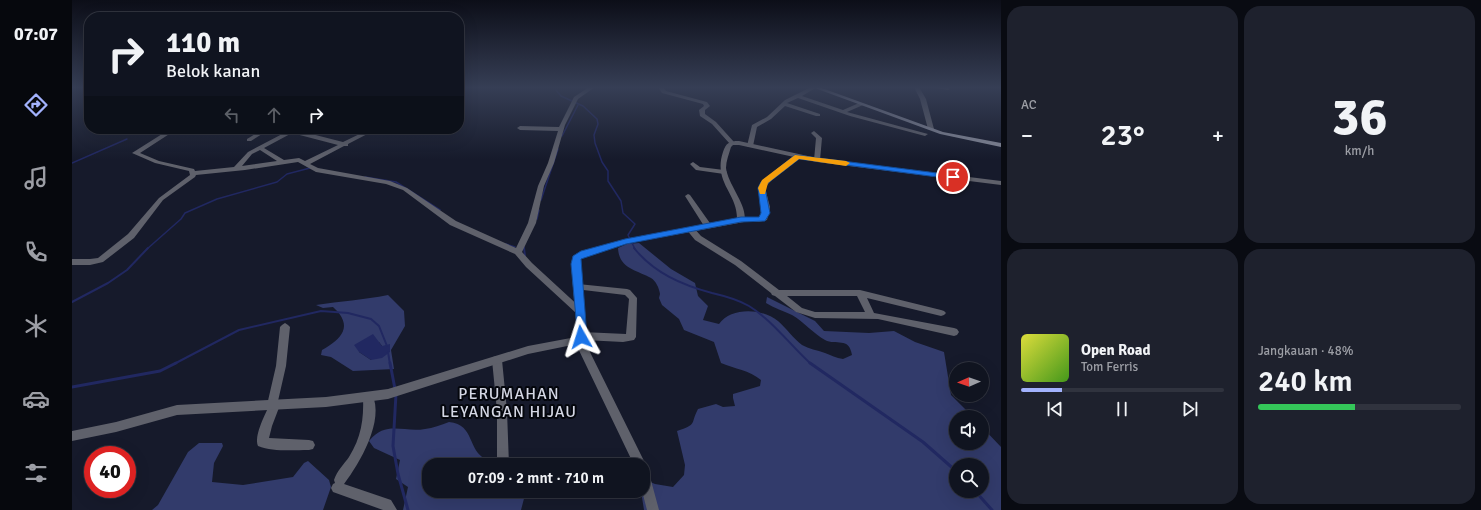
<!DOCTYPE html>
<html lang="id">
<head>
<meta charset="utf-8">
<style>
  :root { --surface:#101420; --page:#1e212d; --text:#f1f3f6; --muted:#9c9ea5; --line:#30333e; --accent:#a2b2fd }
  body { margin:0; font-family:Signika,sans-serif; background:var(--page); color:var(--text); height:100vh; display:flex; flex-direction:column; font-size:15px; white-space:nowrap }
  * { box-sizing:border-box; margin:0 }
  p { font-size:13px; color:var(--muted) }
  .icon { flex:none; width:22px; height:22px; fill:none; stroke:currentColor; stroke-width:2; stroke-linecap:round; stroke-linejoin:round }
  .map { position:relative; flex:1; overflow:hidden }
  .sheet { display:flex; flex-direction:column; gap:6px; padding:6px; background:#090b12; width:480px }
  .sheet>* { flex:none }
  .guide { position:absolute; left:12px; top:12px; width:380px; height:122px; border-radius:16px; box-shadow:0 4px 16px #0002,0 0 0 1px var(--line); background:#101420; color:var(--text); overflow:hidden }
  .needle { width:26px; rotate:268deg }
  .fabs { position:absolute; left:877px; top:362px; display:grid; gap:8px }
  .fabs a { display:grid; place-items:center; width:40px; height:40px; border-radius:50%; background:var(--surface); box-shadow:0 4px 16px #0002,0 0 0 1px var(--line); font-size:20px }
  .speed { position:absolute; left:12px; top:446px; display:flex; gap:8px; font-size:20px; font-weight:700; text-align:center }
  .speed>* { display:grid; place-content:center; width:52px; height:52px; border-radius:50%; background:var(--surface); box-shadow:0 4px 16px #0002,0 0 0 1px var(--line); line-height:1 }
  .speed .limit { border:6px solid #d22; background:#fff; color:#111 }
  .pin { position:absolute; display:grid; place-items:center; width:34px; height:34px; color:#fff; margin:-17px; border:2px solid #fff; border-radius:50%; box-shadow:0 1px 4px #0007 }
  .me { position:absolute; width:44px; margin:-22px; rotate:354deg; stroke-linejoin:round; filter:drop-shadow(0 0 3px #0008) }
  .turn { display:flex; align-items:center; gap:14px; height:84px; padding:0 16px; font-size:18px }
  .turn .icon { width:52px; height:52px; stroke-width:2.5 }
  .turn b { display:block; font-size:28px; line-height:34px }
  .lanes { display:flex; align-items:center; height:38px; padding:0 16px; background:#0003; justify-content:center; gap:20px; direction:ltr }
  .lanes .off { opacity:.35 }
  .big { font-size:30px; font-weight:600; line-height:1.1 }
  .sheet .card { flex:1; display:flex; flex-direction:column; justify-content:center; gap:6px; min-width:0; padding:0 14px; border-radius:16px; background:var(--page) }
  .sheet .dial { align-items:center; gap:0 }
  .dial b { font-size:52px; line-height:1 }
  .song { display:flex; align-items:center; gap:12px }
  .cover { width:48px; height:48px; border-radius:6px; background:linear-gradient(135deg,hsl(60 70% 55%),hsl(100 70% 35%)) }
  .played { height:4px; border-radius:2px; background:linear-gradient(90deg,var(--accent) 20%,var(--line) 20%) }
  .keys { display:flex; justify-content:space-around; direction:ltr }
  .heat { display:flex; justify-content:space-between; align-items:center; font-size:22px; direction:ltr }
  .charge { height:6px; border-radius:3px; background:linear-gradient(90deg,#34c759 48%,var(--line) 0) }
  .sheet .tiles { flex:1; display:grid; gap:6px; grid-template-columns:repeat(2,1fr) }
  .trip { position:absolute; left:350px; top:458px; width:228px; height:40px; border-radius:16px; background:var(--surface); box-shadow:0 4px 16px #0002,0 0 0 1px var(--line); font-weight:600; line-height:40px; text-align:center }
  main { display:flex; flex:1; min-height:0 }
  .menu { display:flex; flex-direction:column; width:72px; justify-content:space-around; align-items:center; background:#06080d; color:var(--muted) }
  .menu .icon { width:28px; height:28px }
  .menu .current { color:var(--accent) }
  .menu b { font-size:18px; color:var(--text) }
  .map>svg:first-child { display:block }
  .green { fill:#323b6b; fill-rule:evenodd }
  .water { fill:#212861 }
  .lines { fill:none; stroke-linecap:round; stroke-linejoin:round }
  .stream-far2 { stroke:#212861; stroke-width:1.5 }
  .stream-far1 { stroke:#212861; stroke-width:2 }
  .stream { stroke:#212861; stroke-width:3 }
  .minor { fill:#5f616b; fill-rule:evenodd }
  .tertiary { fill:#5f616b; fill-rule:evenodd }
  .secondary { fill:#868a99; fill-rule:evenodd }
  .route { fill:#1a73e8; stroke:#114b97 }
  .slow { fill:#f59e0b }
  .labels { text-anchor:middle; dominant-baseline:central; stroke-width:4; stroke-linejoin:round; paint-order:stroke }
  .near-neighbourhood-label { font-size:16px; letter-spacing:1px; fill:#d4d7e4; stroke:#04060c }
</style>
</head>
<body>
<main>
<nav class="menu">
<b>07:07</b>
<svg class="icon current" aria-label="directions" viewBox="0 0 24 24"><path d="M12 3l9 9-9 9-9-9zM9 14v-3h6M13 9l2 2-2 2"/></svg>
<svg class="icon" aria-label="music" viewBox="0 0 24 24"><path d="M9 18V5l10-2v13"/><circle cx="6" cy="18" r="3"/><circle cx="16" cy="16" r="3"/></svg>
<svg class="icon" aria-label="phone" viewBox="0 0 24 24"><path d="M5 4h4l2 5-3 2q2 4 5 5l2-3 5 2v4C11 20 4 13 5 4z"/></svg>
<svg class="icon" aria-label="climate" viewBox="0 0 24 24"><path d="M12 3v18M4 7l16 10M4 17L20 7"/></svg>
<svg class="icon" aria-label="car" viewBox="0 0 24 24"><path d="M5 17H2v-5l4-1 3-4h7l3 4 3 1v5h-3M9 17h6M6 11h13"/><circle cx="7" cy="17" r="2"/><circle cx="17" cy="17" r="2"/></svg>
<svg class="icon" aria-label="filters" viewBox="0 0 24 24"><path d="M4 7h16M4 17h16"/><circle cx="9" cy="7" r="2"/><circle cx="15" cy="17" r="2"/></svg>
</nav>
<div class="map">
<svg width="929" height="510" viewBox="0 0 929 510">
  <rect width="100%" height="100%" fill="#161a2b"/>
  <!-- green -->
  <g class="green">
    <path d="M567 243 599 269 623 283 626 296 636 306 631 320 647 324C659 307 690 308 706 321 714 328 721 338 730 345 737 349 745 350 753 353 759 355 764 358 771 359L780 355C777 336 764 346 753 340 742 334 732 322 720 315 712 311 702 308 694 303L695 297 743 321 752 331 797 333 822 331 843 342 872 352 879 395 901 417H884V443H910V427L929 447V510H572L569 491H571V479L583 484 601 487 612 475 613 465 605 431C626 424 618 424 626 409L644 404 651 407 663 406 661 398V394L688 386 689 380C677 370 663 369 649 363L642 342 612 330 607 319 590 305 587 298 588 294C587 288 584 281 579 278 565 270 547 269 546 248L555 244ZM884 465H910V491H884Z"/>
    <path d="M316 295 332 311 333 326 319 350 322 369 281 371 259 357 249 355 250 350C270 339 282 326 261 307L251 308 244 305C268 301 292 300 316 295ZM307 342 310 346 299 360 287 352Z"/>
    <path d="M377 422C404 425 394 450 415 460 420 463 427 463 433 465H357V491H454L449 510H331L336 487 324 479 328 460 302 448 297 441C314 420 332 433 353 429 361 428 369 425 377 422Z"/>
    <path d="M127 443H150L151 446 142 463 140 482 171 485 221 477 232 463 236 461 257 480 259 487 251 510H80L86 505 116 452Z"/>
  </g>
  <!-- water -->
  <path class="water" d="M301 334 310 346 318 344V352L310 358 299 360 287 352 282 345Z"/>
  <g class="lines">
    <!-- stream-far2 -->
    <g class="stream-far2">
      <path d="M484 87V90L489 96 511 106 525 119 526 124 522 135 523 143 530 162 536 171V181L549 201 551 213 563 224 556 235 563 249"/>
      <path d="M490 136 506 105"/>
      <path d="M0 163 55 139"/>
      <path d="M293 177 324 182 368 210"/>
      <path d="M469 200 486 149"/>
      <path d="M465 219 467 210"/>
      <path d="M434 244 443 247"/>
      <path d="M75 249 109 219 113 213 145 199 205 182 215 174 238 168"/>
      <path d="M452 249V247"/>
    </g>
    <!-- stream-far1 -->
    <g class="stream-far1">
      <path d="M452 248 453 256"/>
      <path d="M562 248C582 273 610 285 640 293 653 296 665 299 677 306 701 321 718 345 739 364"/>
      <path d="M0 302 36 283 55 270 76 248"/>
      <path d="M316 352 318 364"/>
      <path d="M102 364 167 330 249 311 276 313 299 319 307 326 315 346"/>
    </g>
    <!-- stream -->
    <g class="stream">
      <path d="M318 363 323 389"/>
      <path d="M738 363 851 442 884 471"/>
      <path d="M0 387 88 371 104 363"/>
      <path d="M324 394 321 446 326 474 336 510"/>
      <path d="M903 491 920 510"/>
    </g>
    <!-- minor -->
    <g class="minor">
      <path d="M517 87H523L506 99 493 125 482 163 472 186 464 223 450 252 460 263 510 309 512 311 510 313H504L454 267 443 254 378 225 331 190 314 184 244 172 226 162 173 170 124 175 123 177 91 200 62 238 31 262 18 265H0V259H18L26 258 56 234 87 198 118 175 117 171 83 163 60 153 98 129H105L68 153 87 161 122 169 123 171 162 167 176 152 214 132 212 131V129H220L271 142 298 129H305L276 144V146H272L238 164 246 168 318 181 335 188 384 221 444 248 456 223 466 186 476 163 486 131 448 130 445 128 448 126 487 127 502 97ZM220 133 266 145 233 161 227 158 212 160 192 148ZM188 150 205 161 170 166 180 154Z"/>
      <path d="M586 87H591L594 91 635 102 638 106 633 110V114L644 122 662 142V144H658L640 124 628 116 627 110 632 106 631 104 590 93Z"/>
      <path d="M739 87H745L730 96 771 110 787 103H791V105L775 112 856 134 853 136 778 116 726 98 715 103 748 114V116H744L713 106 699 119 685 127 681 146 680 147H676L675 146 680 125 695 117 713 100Z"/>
      <path d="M842 87H847L854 99 862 129 861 130 856 129 848 99Z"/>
      <path d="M856 87H873L878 89 876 90Z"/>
      <path d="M191 129H198L179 141H175V139Z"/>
      <path d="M742 131 750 138 748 160 745 162 742 160 744 138 739 133Z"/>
      <path d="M726 155 728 156V158L701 178 693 188 698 207 695 220 687 222H666L665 220 666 218H669L689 217 690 207 687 188 697 176Z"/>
      <path d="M621 162 628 167 652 170 655 172 652 174 624 170 618 164Z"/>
      <path d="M616 194 618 195 640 226 639 228H633L632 226 613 196Z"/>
      <path d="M615 227H621L629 236 669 261 707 290H788L869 310 872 311 874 313 872 315 869 316 795 298 802 313 882 328 885 329 887 332 885 335 882 336 806 319 743 318 724 312 703 296 700 295 699 293 663 265 623 240 614 229ZM715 296H785L793 312H743L730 308Z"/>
      <path d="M506 284 555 289 558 290 565 298 564 337 562 340 551 342 512 340 572 461 574 465 573 468 575 469 577 473 587 510H575L570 491H571V465H562L502 340 506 337 507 333 510 332 554 334 557 299 553 295 503 289 502 287 503 285Z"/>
      <path d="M213 323 216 325 218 327 214 366 206 401 208 405 200 426 197 438 237 440 241 441 243 445 241 449 237 450C221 450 201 452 186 446 182 436 192 417 196 408L195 405 204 366 208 327 210 325Z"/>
      <path d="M425 356 429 357 430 360 435 411 437 465H425V411L420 360 421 357Z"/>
      <path d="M296 392 300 394C313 420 288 463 272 484L319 500 325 510H311L261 492 259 488 261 484 263 483 262 480C265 471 272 464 277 457 289 438 292 419 291 397L292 394Z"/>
    </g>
    <!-- tertiary -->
    <path class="tertiary" d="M667 141 745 158 929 181V185L745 162 667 145H661L659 147C657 154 654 161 654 168 656 185 677 207 672 222L553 244 515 255 508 259 507 264 515 336 510 343 456 354 316 399 254 407 105 415 44 432 0 441V431L44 422 105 405 254 397 316 389 456 346 504 337 505 335 499 264 501 256 509 251 553 240 665 218C665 193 641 182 651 152 654 143 657 141 667 141Z"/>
    <!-- secondary -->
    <path class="secondary" d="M740 87H747L871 132 929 143V147L868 134Z"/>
  </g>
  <!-- sky -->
  <linearGradient id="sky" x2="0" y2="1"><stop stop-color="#0c0e18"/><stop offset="0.55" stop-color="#363e55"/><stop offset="1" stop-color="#363e55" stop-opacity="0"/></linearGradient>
  <rect width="929" height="159" fill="url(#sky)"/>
  <!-- route -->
  <path class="route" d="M723 155 881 175 885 177 881 179 727 159 696 183 693 188 698 213 693 221 669 222 554 244 509 259 515 337 509 342 506 340 499 264 501 256 509 251 553 239 669 217H687L689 213 686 188 689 182Z"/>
  <!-- slow -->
  <path class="slow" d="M723 155 774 161 778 163 774 166 727 159 696 183 693 194H688L686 188 690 180Z"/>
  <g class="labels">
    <!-- near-neighbourhood labels -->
    <g class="near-neighbourhood-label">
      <text x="437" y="394">PERUMAHAN<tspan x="437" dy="18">LEYANGAN HIJAU</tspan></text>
    </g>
  </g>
</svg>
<div class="fabs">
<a><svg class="needle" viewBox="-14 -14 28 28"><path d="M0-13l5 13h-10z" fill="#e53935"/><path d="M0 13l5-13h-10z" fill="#9c9ea5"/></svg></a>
<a><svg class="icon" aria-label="sound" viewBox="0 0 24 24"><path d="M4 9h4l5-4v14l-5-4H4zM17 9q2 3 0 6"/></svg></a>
<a><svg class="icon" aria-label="search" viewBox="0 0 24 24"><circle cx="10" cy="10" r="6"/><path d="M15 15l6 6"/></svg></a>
</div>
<div class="speed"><div class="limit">40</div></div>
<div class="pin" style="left:881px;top:177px;background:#d93025"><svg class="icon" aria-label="arrive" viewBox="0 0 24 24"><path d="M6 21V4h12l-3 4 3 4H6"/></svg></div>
<svg class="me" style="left:509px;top:337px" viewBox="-20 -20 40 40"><path d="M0-17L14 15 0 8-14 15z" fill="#1a73e8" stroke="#fff" stroke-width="4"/></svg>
<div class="trip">07:09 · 2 mnt · 710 m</div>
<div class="guide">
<div class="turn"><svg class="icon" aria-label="right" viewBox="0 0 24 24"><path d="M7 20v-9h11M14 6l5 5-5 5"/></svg><div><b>110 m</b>Belok kanan</div></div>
<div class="lanes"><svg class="icon off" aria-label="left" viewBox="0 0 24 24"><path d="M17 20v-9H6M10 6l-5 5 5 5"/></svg><svg class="icon off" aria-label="ahead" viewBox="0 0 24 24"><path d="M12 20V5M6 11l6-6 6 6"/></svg><svg class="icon" aria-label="right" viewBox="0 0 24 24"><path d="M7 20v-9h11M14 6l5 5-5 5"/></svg></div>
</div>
</div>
<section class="sheet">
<div class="tiles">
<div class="card"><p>AC</p>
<div class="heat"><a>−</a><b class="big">23°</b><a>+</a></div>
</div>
<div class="card dial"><b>36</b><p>km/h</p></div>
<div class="card">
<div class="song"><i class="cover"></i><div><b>Open Road</b><p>Tom Ferris</p></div></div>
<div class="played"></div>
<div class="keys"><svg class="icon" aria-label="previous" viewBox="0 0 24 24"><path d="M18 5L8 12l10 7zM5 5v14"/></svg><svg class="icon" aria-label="pause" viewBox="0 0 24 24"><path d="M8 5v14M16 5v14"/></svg><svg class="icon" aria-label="next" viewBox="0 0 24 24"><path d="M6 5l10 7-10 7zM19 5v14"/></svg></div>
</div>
<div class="card"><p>Jangkauan · 48%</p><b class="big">240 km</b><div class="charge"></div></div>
</div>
</section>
</main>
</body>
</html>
